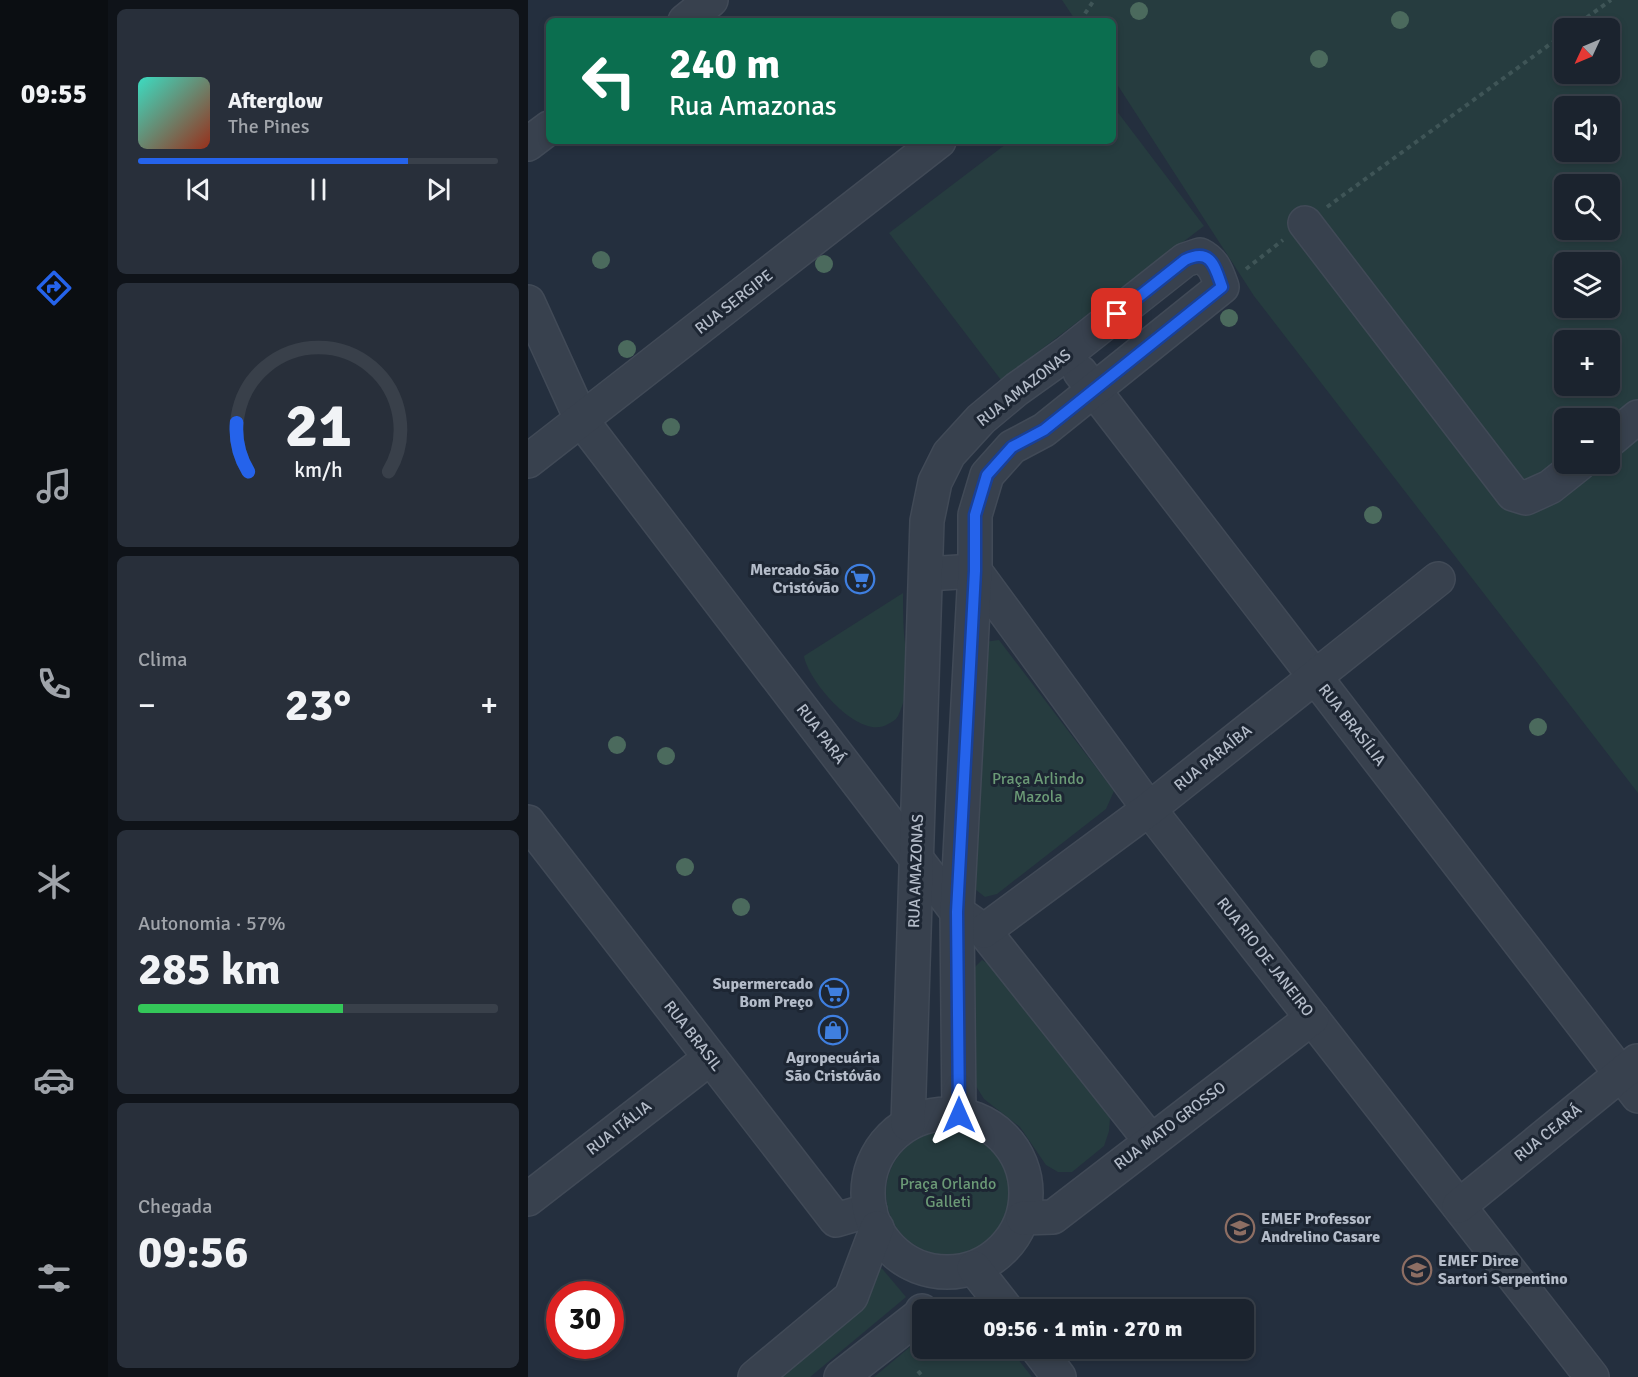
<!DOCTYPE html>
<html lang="pt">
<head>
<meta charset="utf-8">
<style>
  :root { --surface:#1b232e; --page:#282f3a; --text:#f1f3f6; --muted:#a0a4aa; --line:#39404a; --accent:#2563eb }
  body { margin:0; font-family:Signika,sans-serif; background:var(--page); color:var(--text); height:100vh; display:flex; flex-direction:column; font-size:22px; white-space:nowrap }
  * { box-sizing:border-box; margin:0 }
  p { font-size:20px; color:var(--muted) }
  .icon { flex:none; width:33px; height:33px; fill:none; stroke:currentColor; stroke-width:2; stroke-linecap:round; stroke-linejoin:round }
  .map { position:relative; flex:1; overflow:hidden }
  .sheet { display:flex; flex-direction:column; gap:9px; padding:9px; background:#0f1319; width:420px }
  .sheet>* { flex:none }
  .hud { position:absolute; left:18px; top:18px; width:570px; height:126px; border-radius:9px; box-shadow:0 3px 9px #0003,0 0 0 2px var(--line); background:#0b6e4f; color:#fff; overflow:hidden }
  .needle { width:39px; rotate:226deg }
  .controls { position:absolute; left:1026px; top:18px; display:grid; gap:12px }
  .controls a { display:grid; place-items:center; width:66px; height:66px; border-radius:9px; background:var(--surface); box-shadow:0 3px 9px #0003,0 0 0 2px var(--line); font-size:30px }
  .speed { position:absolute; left:18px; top:1281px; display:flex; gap:12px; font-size:30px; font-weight:700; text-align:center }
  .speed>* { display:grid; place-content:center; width:78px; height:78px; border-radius:50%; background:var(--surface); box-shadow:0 3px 9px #0003,0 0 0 2px var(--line); line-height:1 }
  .speed .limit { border:9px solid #d22; background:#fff; color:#111 }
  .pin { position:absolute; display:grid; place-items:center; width:51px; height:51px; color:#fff; margin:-26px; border-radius:12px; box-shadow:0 3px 9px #0006 }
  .me { position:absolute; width:66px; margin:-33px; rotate:0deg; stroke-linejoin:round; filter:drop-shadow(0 0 4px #0008) }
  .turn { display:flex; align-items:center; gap:21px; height:126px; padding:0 24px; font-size:27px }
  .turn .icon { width:78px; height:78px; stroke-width:2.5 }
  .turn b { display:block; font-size:42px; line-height:51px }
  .big { font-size:45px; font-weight:800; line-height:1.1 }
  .sheet .widget { flex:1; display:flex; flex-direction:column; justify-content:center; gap:9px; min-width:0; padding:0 21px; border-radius:9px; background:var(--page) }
  .sheet .dial { align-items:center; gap:0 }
  .dial svg { height:156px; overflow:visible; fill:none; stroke:var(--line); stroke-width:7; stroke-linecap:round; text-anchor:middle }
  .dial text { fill:var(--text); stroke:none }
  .song { display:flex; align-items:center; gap:18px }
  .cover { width:72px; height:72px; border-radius:9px; background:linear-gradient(135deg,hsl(170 70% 55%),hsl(10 70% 35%)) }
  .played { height:6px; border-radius:3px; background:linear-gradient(90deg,var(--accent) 75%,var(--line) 75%) }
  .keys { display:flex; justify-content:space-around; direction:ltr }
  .heat { display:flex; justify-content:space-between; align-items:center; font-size:33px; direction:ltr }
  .charge { height:9px; border-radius:4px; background:linear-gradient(90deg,#34c759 57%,var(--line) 0) }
  .trip { position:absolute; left:384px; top:1299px; width:342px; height:60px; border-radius:9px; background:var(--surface); box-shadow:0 3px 9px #0003,0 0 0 2px var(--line); font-weight:800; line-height:60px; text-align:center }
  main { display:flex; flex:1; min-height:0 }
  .dock { display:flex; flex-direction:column; width:108px; justify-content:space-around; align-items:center; background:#0b0e12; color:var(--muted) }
  .dock .icon { width:42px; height:42px }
  .dock .current { color:var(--accent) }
  .dock b { font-size:27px; color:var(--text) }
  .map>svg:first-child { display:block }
  .green { fill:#263c3f; fill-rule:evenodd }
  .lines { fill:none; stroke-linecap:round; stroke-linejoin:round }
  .minor-casing { stroke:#414a57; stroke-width:36 }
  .path { stroke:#3f5557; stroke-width:4; stroke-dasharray:4.5 4.5; stroke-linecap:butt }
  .minor { stroke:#38414e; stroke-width:33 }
  .tree { fill:#4b6a5d }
  .route-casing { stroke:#184099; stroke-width:15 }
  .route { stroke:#2563eb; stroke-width:10 }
  .labels { text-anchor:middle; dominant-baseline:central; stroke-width:6; stroke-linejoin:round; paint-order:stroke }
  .street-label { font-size:16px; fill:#b4bcc9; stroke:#1d2633 }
  .poi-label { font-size:16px; font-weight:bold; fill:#b4bcc9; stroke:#1d2633; text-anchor:end }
  .park-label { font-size:16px; fill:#6b9a76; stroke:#1d2633 }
</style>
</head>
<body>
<main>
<nav class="dock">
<b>09:55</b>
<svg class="icon current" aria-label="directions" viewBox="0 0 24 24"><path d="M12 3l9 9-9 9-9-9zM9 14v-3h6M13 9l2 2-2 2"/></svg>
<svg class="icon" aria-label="music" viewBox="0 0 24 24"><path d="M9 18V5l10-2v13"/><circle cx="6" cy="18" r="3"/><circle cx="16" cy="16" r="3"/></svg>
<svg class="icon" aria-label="phone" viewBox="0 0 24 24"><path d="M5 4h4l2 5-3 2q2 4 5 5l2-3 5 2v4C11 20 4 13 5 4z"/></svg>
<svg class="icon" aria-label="climate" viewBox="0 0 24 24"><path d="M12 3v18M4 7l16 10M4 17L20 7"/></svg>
<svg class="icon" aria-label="car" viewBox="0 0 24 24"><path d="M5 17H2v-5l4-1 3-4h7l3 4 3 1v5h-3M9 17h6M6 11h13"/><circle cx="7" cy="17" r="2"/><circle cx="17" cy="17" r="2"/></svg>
<svg class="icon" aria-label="filters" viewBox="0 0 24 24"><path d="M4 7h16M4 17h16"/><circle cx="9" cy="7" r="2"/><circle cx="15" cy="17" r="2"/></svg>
</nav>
<section class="sheet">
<div class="widget">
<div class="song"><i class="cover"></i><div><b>Afterglow</b><p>The Pines</p></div></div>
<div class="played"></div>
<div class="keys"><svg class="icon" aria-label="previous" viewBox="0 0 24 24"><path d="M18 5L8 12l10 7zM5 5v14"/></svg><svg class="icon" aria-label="pause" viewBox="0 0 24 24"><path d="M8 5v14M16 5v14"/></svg><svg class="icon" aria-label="next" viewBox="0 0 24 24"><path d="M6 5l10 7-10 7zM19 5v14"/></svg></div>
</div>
<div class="widget dial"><svg viewBox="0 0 100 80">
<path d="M14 69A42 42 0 1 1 86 69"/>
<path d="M14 69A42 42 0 0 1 8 44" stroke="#2563eb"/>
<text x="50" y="56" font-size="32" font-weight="700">21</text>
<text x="50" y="72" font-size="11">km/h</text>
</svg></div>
<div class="widget"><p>Clima</p>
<div class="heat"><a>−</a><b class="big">23°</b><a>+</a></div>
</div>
<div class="widget"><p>Autonomia · 57%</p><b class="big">285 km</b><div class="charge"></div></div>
<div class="widget"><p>Chegada</p><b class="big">09:56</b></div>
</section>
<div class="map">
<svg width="1110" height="1377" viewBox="0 0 1110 1377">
  <rect width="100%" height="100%" fill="#242f3e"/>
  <!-- green -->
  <g class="green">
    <path d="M534 0H1110V793L726 296 585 78V21H548ZM1036 28H1082V74H1036ZM1036 106H1082V152H1036ZM1036 184H1082V230H1036ZM1036 262H1082V308H1036ZM1036 340H1082V386H1036ZM1036 418H1082V464H1036Z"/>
    <path d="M585 106 676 226 473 380 361 233 482 141H585Z"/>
    <path d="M375 593C375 606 375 620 376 634 379 662 383 690 370 716 368 720 364 722 360 724 332 742 280 681 276 656Z"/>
    <path d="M471 640 586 791 578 809 469 894 457 897 448 890 456 642Z"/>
    <path d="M454 960 466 967 582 1118 581 1131 576 1146 544 1172H530L518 1165 492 1127 456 1099 443 1078 446 968Z"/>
    <circle cx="420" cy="1193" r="62"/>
    <path d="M351 1265 378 1297 282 1377H253L337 1307Z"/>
    <path d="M394 1337V1348L482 1349 504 1377H346Z"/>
  </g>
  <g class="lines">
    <!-- minor casing -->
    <g class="minor-casing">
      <g id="minor">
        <path d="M157 21 183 0"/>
        <path d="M0 144 21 128"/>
        <path d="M777 223 985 494 998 498 1022 487 1051 464"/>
        <path d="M0 302 54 421 429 912 456 931 622 1140"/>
        <path d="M552 372 1110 1096"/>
        <path d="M1082 440 1110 417"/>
        <path d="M0 461 411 141"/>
        <path d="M398 574 447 571 621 809 1064 1377"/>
        <path d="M0 822 308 1220 342 1210"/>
        <path d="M456 931 621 809 910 579"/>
        <circle cx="419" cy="1193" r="79"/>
        <path d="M380 1124 399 521 407 482 421 454 453 419 489 389 538 354 657 260 672 255C686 262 689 273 694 287L516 430 484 447 459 475 447 515V571L429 912 431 1115"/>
        <path d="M0 1199 182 1058"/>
        <path d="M931 1206 1109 1061"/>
        <path d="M495 1218 525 1217 784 1018"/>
        <path d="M446 1268 479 1310"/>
        <path d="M509 1348 531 1377"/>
        <path d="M227 1377 323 1297 349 1228"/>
        <path d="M313 1377 391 1316 394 1311"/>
      </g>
    </g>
    <!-- path -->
    <g class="path">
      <path d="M552 21 566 0"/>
      <path d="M1044 28 1083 0"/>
      <path d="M799 207 1036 34"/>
      <path d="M718 269 755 240"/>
      <path d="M390 1371 395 1377"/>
    </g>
    <!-- minor -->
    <use href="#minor" class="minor"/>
  </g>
  <!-- trees -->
  <g class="tree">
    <circle cx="611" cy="11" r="9"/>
    <circle cx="872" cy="20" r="9"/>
    <circle cx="791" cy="59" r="9"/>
    <circle cx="73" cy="260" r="9"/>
    <circle cx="296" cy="264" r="9"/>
    <circle cx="701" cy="318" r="9"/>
    <circle cx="99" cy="349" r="9"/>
    <circle cx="143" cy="427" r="9"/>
    <circle cx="845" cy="515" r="9"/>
    <circle cx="1010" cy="727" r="9"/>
    <circle cx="89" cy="745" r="9"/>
    <circle cx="138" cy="756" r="9"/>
    <circle cx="157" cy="867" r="9"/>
    <circle cx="213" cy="907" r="9"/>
  </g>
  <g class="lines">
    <!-- route casing -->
    <g class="route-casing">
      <path id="route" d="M431 1115 429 912 447 571V515L459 475 484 447 516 430 694 287C687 267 683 247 657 260L589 314"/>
    </g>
    <!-- route -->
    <use href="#route" class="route"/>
  </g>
  <!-- icons -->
  <defs>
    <g id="supermarket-ring" transform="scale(1.5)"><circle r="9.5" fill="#1d2633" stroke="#3f7fe0" stroke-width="1.5"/><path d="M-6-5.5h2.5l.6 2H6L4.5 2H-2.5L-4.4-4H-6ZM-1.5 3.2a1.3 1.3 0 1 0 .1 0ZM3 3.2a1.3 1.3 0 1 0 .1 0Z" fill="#3f7fe0"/></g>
    <g id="shop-ring" transform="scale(1.5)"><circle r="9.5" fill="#1d2633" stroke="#3f7fe0" stroke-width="1.5"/><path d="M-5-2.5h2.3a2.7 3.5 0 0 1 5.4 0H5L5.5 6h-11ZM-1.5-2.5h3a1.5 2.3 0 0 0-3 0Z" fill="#3f7fe0"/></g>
    <g id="school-ring" transform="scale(1.5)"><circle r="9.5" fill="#1d2633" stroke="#8d6e63" stroke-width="1.5"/><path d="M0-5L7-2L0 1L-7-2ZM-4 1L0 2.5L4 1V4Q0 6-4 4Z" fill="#8d6e63"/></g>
  </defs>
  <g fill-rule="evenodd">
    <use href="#supermarket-ring" x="332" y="579"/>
    <use href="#supermarket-ring" x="306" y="993"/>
    <use href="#shop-ring" x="305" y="1030"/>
    <use href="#school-ring" x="712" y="1228"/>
    <use href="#school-ring" x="889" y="1270"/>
  </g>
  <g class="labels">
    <!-- street labels -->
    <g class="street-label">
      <text transform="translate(206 302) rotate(-38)">RUA SERGIPE</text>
      <text transform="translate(496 388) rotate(-38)">RUA AMAZONAS</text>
      <text transform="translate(824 725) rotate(52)">RUA BRASÍLIA</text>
      <text transform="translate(293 734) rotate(53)">RUA PARÁ</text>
      <text transform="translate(685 758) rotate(-39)">RUA PARAÍBA</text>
      <text transform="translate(388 871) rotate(-88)">RUA AMAZONAS</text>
      <text transform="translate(737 957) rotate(52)">RUA RIO DE JANEIRO</text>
      <text transform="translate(165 1036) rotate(52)">RUA BRASIL</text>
      <text transform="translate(642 1126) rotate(-37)">RUA MATO GROSSO</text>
      <text transform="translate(91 1128) rotate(-38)">RUA ITÁLIA</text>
      <text transform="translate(1020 1133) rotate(-39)">RUA CEARÁ</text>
    </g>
    <!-- poi labels -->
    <g class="poi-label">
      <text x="311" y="570">Mercado São<tspan x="311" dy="18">Cristóvão</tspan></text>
      <text x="285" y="984">Supermercado<tspan x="285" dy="18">Bom Preço</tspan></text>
      <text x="305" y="1058" text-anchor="middle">Agropecuária<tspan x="305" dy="18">São Cristóvão</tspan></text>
      <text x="733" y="1219" text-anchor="start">EMEF Professor<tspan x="733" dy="18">Andrelino Casare</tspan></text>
      <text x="910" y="1261" text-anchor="start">EMEF Dirce<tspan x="910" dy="18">Sartori Serpentino</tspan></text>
    </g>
    <!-- park labels -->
    <g class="park-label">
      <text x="510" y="779">Praça Arlindo<tspan x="510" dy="18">Mazola</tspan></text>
      <text x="420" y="1184">Praça Orlando<tspan x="420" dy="18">Galleti</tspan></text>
    </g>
  </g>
</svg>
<div class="controls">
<a><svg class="needle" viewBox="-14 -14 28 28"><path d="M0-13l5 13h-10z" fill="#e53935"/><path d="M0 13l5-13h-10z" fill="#a0a4aa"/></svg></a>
<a><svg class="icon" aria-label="sound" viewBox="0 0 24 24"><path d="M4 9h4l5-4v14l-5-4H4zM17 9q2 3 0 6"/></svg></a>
<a><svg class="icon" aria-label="search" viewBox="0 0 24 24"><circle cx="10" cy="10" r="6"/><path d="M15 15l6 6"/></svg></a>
<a><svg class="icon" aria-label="layers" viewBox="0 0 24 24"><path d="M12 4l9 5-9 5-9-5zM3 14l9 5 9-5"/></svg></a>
<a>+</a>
<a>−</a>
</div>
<div class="speed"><div class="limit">30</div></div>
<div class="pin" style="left:589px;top:314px;background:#d93025"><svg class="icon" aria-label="arrive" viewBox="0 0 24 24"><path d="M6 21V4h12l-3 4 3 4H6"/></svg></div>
<svg class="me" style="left:431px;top:1115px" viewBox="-20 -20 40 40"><path d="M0-17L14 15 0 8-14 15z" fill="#2563eb" stroke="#fff" stroke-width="4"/></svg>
<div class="trip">09:56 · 1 min · 270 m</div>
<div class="hud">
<div class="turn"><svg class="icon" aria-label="left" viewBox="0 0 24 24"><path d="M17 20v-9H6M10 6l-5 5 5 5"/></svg><div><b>240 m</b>Rua Amazonas</div></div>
</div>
</div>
</main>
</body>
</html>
